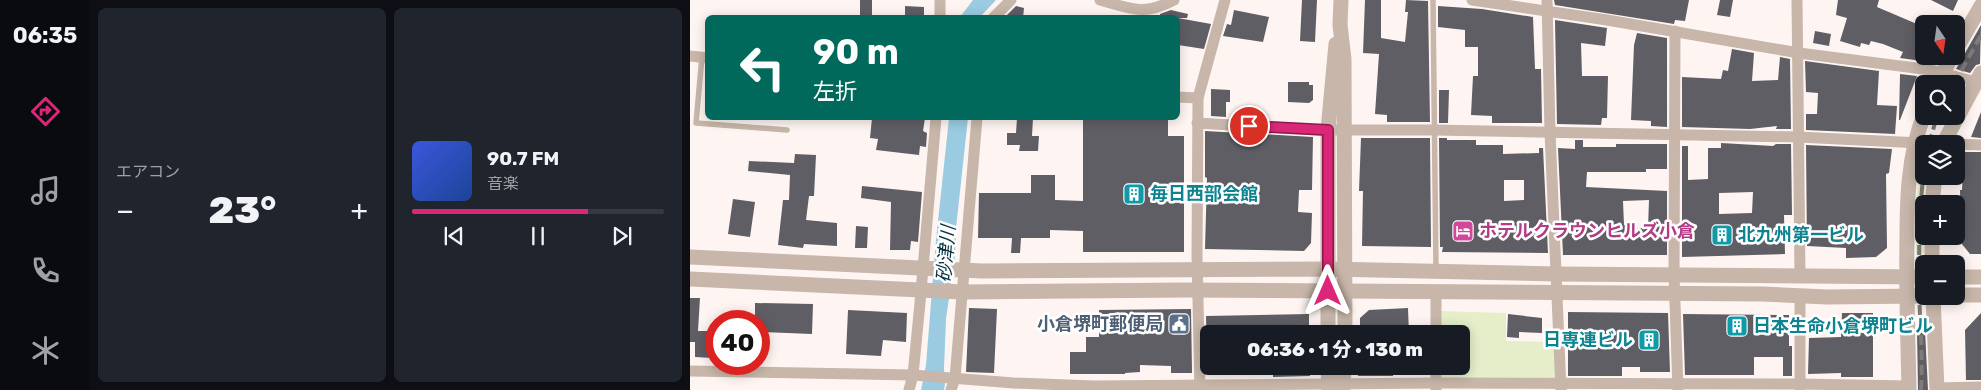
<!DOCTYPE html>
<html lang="ja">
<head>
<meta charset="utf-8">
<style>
  :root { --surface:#171b24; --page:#20242c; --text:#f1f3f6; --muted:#9ea1a6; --line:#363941; --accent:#db2777 }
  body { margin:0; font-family:Rubik,"Noto Sans JP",sans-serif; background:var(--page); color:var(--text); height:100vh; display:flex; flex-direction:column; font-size:19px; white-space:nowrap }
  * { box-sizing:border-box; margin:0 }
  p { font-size:16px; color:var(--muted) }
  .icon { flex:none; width:28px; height:28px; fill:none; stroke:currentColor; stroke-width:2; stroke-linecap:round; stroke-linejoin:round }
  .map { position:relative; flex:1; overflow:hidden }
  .panel { display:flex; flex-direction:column; gap:8px; padding:8px; background:#0d0f14; width:600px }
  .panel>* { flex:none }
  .banner { position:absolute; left:15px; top:15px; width:475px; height:105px; border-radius:8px; box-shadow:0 2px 12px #0003; background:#00695c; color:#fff; overflow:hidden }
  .needle { width:32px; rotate:167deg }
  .fabs { position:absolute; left:1225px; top:15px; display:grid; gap:10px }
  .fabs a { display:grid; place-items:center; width:50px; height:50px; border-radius:8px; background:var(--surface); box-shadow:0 2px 12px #0003; font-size:25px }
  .speed { position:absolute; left:15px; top:310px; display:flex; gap:10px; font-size:25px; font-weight:700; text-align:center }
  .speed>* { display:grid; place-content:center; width:65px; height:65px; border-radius:50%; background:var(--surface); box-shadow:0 2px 12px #0003; line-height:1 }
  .speed .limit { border:8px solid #d22; background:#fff; color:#111 }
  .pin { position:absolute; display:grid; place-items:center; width:42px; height:42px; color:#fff; margin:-21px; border:2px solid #fff; border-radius:50%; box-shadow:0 1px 5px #0007 }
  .me { position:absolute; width:55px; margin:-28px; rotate:0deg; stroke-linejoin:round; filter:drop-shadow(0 0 4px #0008) }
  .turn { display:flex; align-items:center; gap:18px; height:105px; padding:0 25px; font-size:22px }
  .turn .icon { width:65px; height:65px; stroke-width:2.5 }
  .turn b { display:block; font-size:35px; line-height:42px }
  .big { font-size:38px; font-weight:800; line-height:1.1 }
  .panel .tile { flex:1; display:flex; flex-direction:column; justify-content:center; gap:8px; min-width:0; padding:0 18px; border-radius:8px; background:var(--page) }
  .song { display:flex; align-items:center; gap:15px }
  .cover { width:60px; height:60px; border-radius:8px; background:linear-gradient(135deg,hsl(230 70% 55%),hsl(220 70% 35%)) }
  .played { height:5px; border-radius:2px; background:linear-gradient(90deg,var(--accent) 70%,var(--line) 70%) }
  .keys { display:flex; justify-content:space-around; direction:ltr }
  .heat { display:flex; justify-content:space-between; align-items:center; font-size:28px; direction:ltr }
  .panel .tiles { flex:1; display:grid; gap:8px; grid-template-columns:repeat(2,1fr) }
  .trip { position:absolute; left:510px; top:325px; width:270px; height:50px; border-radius:8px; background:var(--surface); box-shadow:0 2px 12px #0003; font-weight:800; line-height:50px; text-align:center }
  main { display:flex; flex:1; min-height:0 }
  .dock { display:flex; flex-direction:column; width:90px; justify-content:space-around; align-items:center; background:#090b0e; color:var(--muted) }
  .dock .icon { width:35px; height:35px }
  .dock .selected { color:var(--accent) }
  .dock b { font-size:22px; color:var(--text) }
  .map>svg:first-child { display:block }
  .green { fill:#e5eec9 }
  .water { fill:#9acbe1 }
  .building { fill:#5f5e65; fill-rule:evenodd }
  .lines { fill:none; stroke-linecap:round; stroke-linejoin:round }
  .service { stroke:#c7b6a9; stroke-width:5.5 }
  .minor { stroke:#c7b6a9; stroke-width:11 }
  .tertiary { stroke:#c7b6a9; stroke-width:15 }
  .rail { stroke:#807b79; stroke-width:4; stroke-dasharray:10 5; stroke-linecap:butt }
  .route-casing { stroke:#8e194d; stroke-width:12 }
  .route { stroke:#db2777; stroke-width:9 }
  .labels { text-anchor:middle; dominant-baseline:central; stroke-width:5; stroke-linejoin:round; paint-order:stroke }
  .culture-label { font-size:18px; font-weight:bold; fill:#0d838f; stroke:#fff; text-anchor:start }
  .hotel-label { font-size:18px; font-weight:bold; fill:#b23c85; stroke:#fff; text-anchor:start }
  .service-label { font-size:18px; font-weight:bold; fill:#4e5e75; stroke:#fff; text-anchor:end }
  .water-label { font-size:19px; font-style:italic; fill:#073343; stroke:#fff }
</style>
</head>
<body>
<main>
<nav class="dock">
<b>06:35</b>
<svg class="icon selected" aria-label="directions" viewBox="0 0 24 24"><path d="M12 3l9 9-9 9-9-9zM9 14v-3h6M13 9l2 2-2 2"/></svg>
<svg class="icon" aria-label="music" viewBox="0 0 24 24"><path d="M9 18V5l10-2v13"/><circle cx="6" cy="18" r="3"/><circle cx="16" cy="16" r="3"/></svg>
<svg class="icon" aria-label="phone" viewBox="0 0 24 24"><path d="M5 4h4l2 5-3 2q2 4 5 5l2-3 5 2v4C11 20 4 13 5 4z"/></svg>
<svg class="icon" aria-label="climate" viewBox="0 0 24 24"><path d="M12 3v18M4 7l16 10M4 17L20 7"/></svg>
</nav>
<section class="panel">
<div class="tiles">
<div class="tile"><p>エアコン</p>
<div class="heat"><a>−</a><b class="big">23°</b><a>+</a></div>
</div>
<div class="tile">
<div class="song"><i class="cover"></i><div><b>90.7 FM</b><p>音楽</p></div></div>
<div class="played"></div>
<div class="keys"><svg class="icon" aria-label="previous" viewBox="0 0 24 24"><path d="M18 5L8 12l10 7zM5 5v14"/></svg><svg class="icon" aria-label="pause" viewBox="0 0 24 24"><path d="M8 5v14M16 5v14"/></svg><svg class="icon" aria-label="next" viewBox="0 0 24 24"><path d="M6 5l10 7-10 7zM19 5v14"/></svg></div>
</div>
</div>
</section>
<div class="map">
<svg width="1291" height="390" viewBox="0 0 1291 390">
  <rect width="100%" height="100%" fill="#fef5f2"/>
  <!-- green -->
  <g class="green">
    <path d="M1234 155V176H1236L1233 210 1234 253 1226 254 1227 193Z"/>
    <path d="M750 311 816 313V341L864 342 866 379H749V366H771V334H749Z"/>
  </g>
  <!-- water -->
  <g class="water">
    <path d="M283 0H306L290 17H270Z"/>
    <path d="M259 118H278L266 228 265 256 256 319 254 368 255 384 254 390H231L236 365 246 240Z"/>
  </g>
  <!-- building -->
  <g class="building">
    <path d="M170 0H182V17L170 18Z"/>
    <path d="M612 0H627L625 42 610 41Z"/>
    <path d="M675 0H691V38L715 42 718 12H715L716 0 738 1 740 122H697V115L685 114 689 54 673 53Z"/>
    <path d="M864 0H999L995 21 985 20 984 24 865 5Z"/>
    <path d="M1030 0H1043L1040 17 1027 15Z"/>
    <path d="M1148 0H1189L1187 7 1234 27 1232 61 1210 58 1213 52 1193 44 1181 41 1179 45 1171 43 1170 47 1150 41 1157 18 1146 15Z"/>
    <path d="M1241 0H1268L1263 11Z"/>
    <path d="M215 6 234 7V17L215 16Z"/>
    <path d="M326 6 334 8 333 18H314Z"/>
    <path d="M748 6 792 9 843 17 845 69H851L852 123H802V116L781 115 783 76H788V47H775V30L748 27Z"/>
    <path d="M481 10 498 14 497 18H470V14Z"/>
    <path d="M544 10 579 17 573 42 533 36 537 24 541 25Z"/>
    <path d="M488 18 521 24 514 49 488 45Z"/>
    <path d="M865 20 917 28 915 46 891 43 892 76H918L917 118H912L911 125 867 124Z"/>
    <path d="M1291 25 1290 64 1286 65 1280 73 1266 69Z"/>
    <path d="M1125 31 1141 34 1139 46 1123 43Z"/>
    <path d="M947 33 977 38V127L961 126V121L941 120 944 45Z"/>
    <path d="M1042 49 1064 53 1062 81 1088 80 1090 57 1100 59 1101 129H1086L1087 126 1060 129 992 127V77L1031 79 1033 70 1038 71Z"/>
    <path d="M1115 61 1189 71 1187 105 1207 106 1205 134 1116 130V114H1127L1128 93 1116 92Z"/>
    <path d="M1210 74 1227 76 1210 120H1209Z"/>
    <path d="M598 82H619V85H623V100L619 103 598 102Z"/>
    <path d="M521 89 540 90V102H536V117L521 116Z"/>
    <path d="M749 90H759L758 123H749Z"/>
    <path d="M1291 112V138L1281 137Z"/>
    <path d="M182 118H235L233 131 237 133 236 147 230 146 229 155 186 150 188 139 180 138Z"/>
    <path d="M327 118H343L342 136H349L348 151H329L330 145H317V133H326Z"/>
    <path d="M393 119 478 120V136H494V252H393V231L360 230V238H331L330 253H321L322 238H288L289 193H341V175H365V200L393 201Z"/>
    <path d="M515 131 623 137 622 190H609L608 212 622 213 621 243 614 251 515 249 517 178 515 177Z"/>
    <path d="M671 138H740L741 247 672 246 673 191H669Z"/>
    <path d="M749 138H757V140H786V145H813V154L849 153V148H853L858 253 752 252 753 247H750ZM814 180H834V200L814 201Z"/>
    <path d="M885 140H893V147H926V144H977V169H956V172H897L896 187 977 191V255H873L868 148 885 149ZM959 200 958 228H937V225H934L933 201Z"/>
    <path d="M1031 143 1083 146 1086 144H1101L1102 215H1094L1095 254 992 257V146H998V180L1018 179V148H1031ZM1063 192 1062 213 1029 214V193Z"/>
    <path d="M1116 145 1202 149 1199 173 1196 174 1197 248 1186 257 1156 258V248L1117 246Z"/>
    <path d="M1274 152H1291V254H1280L1271 243 1270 190H1272Z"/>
    <path d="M105 154 126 155 124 196H119L116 220 147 223V246L114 244 113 248 88 245 93 200H99L100 175 58 171 59 161 104 163Z"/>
    <path d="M172 186 232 192 228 242 221 241 220 250H200L201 202 171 198Z"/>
    <path d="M43 199 65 202 60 237 38 234Z"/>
    <path d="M166 226 178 227 177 248H165Z"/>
    <path d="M0 298H10L8 331H22V358L5 357V342H0Z"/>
    <path d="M65 303 123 304 122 334 69 332V321H65Z"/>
    <path d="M279 308 307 309 304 373 276 372Z"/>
    <path d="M718 308 719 334H670V318L679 310Z"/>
    <path d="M501 309 502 373H481V366L450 365V372L435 373V374H380V352H396V337H409V310Z"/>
    <path d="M158 310 217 313 216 342 193 340 191 356 156 354Z"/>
    <path d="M878 312 978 313 980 372H950V367H932V376H878Z"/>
    <path d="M1152 313H1183V377H1151V373L1118 374 1119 338 1151 337Z"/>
    <path d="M1291 313V380H1276L1275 330Z"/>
    <path d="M619 314V334H519V364H517L516 316Z"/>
    <path d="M818 314 852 318V333L829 332V338L817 337Z"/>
    <path d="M993 314 1099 315V346H1102V376H1093V357H1064V375H995Z"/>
    <path d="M1227 330H1235L1238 390H1228Z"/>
    <path d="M583 366H620V376L583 377Z"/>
    <rect x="668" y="366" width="35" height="10"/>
  </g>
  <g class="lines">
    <!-- service -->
    <g class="service">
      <path d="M743 0 746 270"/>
      <path d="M12 57 6 123 97 130"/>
    </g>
    <!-- minor -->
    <g class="minor">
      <path d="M410 0C442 9 453 16 484 0"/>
      <path d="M782 0 917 20 1109 53 1241 70 1286 82"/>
      <path d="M857 0 860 132 871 390"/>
      <path d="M1107 0 1110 276"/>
      <path d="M250 18V0"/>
      <path d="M303 18 321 0"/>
      <path d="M985 31 984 274 988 390"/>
      <path d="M0 56 18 58"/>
      <path d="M488 97 508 98"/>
      <path d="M507 123 627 130H745L1108 137 1251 144"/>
      <path d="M1266 144 1291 145"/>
      <path d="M746 334V291"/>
      <path d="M746 366V389"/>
      <path d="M0 371 223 375 324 383 404 386 746 383 1110 384 1219 386"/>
      <path d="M1247 388 1291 387"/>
      <path d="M1110 389V296"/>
      <path d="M219 390 223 375 230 303 246 118"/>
      <path d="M261 390 265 378 287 118"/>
      <path d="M510 390 507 256 508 98 535 0"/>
    </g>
    <!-- tertiary -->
    <g class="tertiary">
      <path d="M651 0 650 25 654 59 655 334"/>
      <path d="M1266 49 1291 6"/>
      <path d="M1247 84 1262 56"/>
      <path d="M1253 144 1291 73"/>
      <path d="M1242 204 1245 176"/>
      <path d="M1242 236V264"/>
      <path d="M0 257 292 271 638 269 866 274 1234 277"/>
      <path d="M1266 277H1291"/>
      <path d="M0 279 272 292 495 290 1073 294 1137 297 1234 296"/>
      <path d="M1266 295H1291"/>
      <path d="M1243 296 1247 390"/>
      <path d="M638 334V130L646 44"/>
      <path d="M638 366 639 390"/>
      <path d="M653 390 654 366"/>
      <path d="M1219 390C1218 340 1216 290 1217 240 1217 199 1218 155 1234 115"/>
    </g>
    <!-- rail -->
    <g class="rail">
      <path d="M1264 84 1291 35"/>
      <path d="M1239 144 1247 116"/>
      <path d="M1231 390C1233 357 1230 323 1229 290 1229 250 1229 210 1234 170"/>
    </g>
  </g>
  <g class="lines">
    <!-- route casing -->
    <g class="route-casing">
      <path id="route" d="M559 126 638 130V291"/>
    </g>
    <!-- route -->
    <use href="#route" class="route"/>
  </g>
  <!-- icons -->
  <defs>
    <g id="building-square" transform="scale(1.125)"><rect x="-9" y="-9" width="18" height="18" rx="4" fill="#0f9aa8" stroke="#fff"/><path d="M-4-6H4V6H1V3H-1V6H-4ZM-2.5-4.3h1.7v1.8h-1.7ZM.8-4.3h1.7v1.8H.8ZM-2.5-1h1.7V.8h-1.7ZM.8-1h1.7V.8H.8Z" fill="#fff"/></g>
    <g id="hotel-square" transform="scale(1.125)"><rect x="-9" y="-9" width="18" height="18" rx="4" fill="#d1479c" stroke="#fff"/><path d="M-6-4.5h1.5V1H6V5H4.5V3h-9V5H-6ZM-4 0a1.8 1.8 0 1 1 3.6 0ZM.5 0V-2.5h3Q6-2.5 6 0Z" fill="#fff"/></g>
    <g id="civic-square" transform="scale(1.125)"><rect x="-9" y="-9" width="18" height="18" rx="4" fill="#5c6f8a" stroke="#fff"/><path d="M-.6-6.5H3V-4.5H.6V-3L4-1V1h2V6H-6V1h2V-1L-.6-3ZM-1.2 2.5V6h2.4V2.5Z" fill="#fff"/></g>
  </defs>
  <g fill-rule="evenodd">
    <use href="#building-square" x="444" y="194"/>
    <use href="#hotel-square" x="773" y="231"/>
    <use href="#building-square" x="1032" y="235"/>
    <use href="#civic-square" x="489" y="324"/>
    <use href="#building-square" x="1047" y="326"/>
    <use href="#building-square" x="959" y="340"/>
  </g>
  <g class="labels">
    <!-- culture labels -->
    <g class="culture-label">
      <text x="460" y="194">毎日西部会館</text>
      <text x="1048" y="235">北九州第一ビル</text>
      <text x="1063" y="326">日本生命小倉堺町ビル</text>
      <text x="943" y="340" text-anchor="end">日専連ビル</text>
    </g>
    <!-- hotel labels -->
    <g class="hotel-label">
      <text x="789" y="231">ホテルクラウンヒルズ小倉</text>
    </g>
    <!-- service labels -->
    <g class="service-label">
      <text x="473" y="324">小倉堺町郵便局</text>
    </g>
    <!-- water labels -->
    <g class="water-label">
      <text transform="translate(256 254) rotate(-85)">砂津川</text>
    </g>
  </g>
</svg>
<div class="fabs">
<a><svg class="needle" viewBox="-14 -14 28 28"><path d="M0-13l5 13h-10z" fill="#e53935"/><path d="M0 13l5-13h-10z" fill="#9ea1a6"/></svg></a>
<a><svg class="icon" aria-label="search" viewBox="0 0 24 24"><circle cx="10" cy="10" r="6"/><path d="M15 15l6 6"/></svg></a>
<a><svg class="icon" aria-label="layers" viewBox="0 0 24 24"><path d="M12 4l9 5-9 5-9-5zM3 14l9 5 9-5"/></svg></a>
<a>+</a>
<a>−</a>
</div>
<div class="speed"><div class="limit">40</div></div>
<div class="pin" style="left:559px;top:126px;background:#d93025"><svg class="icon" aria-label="arrive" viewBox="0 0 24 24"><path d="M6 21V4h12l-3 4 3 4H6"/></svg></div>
<svg class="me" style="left:638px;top:291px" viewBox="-20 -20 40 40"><path d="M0-17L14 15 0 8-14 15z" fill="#db2777" stroke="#fff" stroke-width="4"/></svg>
<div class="trip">06:36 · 1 分 · 130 m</div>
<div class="banner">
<div class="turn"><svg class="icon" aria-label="left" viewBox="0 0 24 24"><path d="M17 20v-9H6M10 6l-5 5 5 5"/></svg><div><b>90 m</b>左折</div></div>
</div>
</div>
</main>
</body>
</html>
